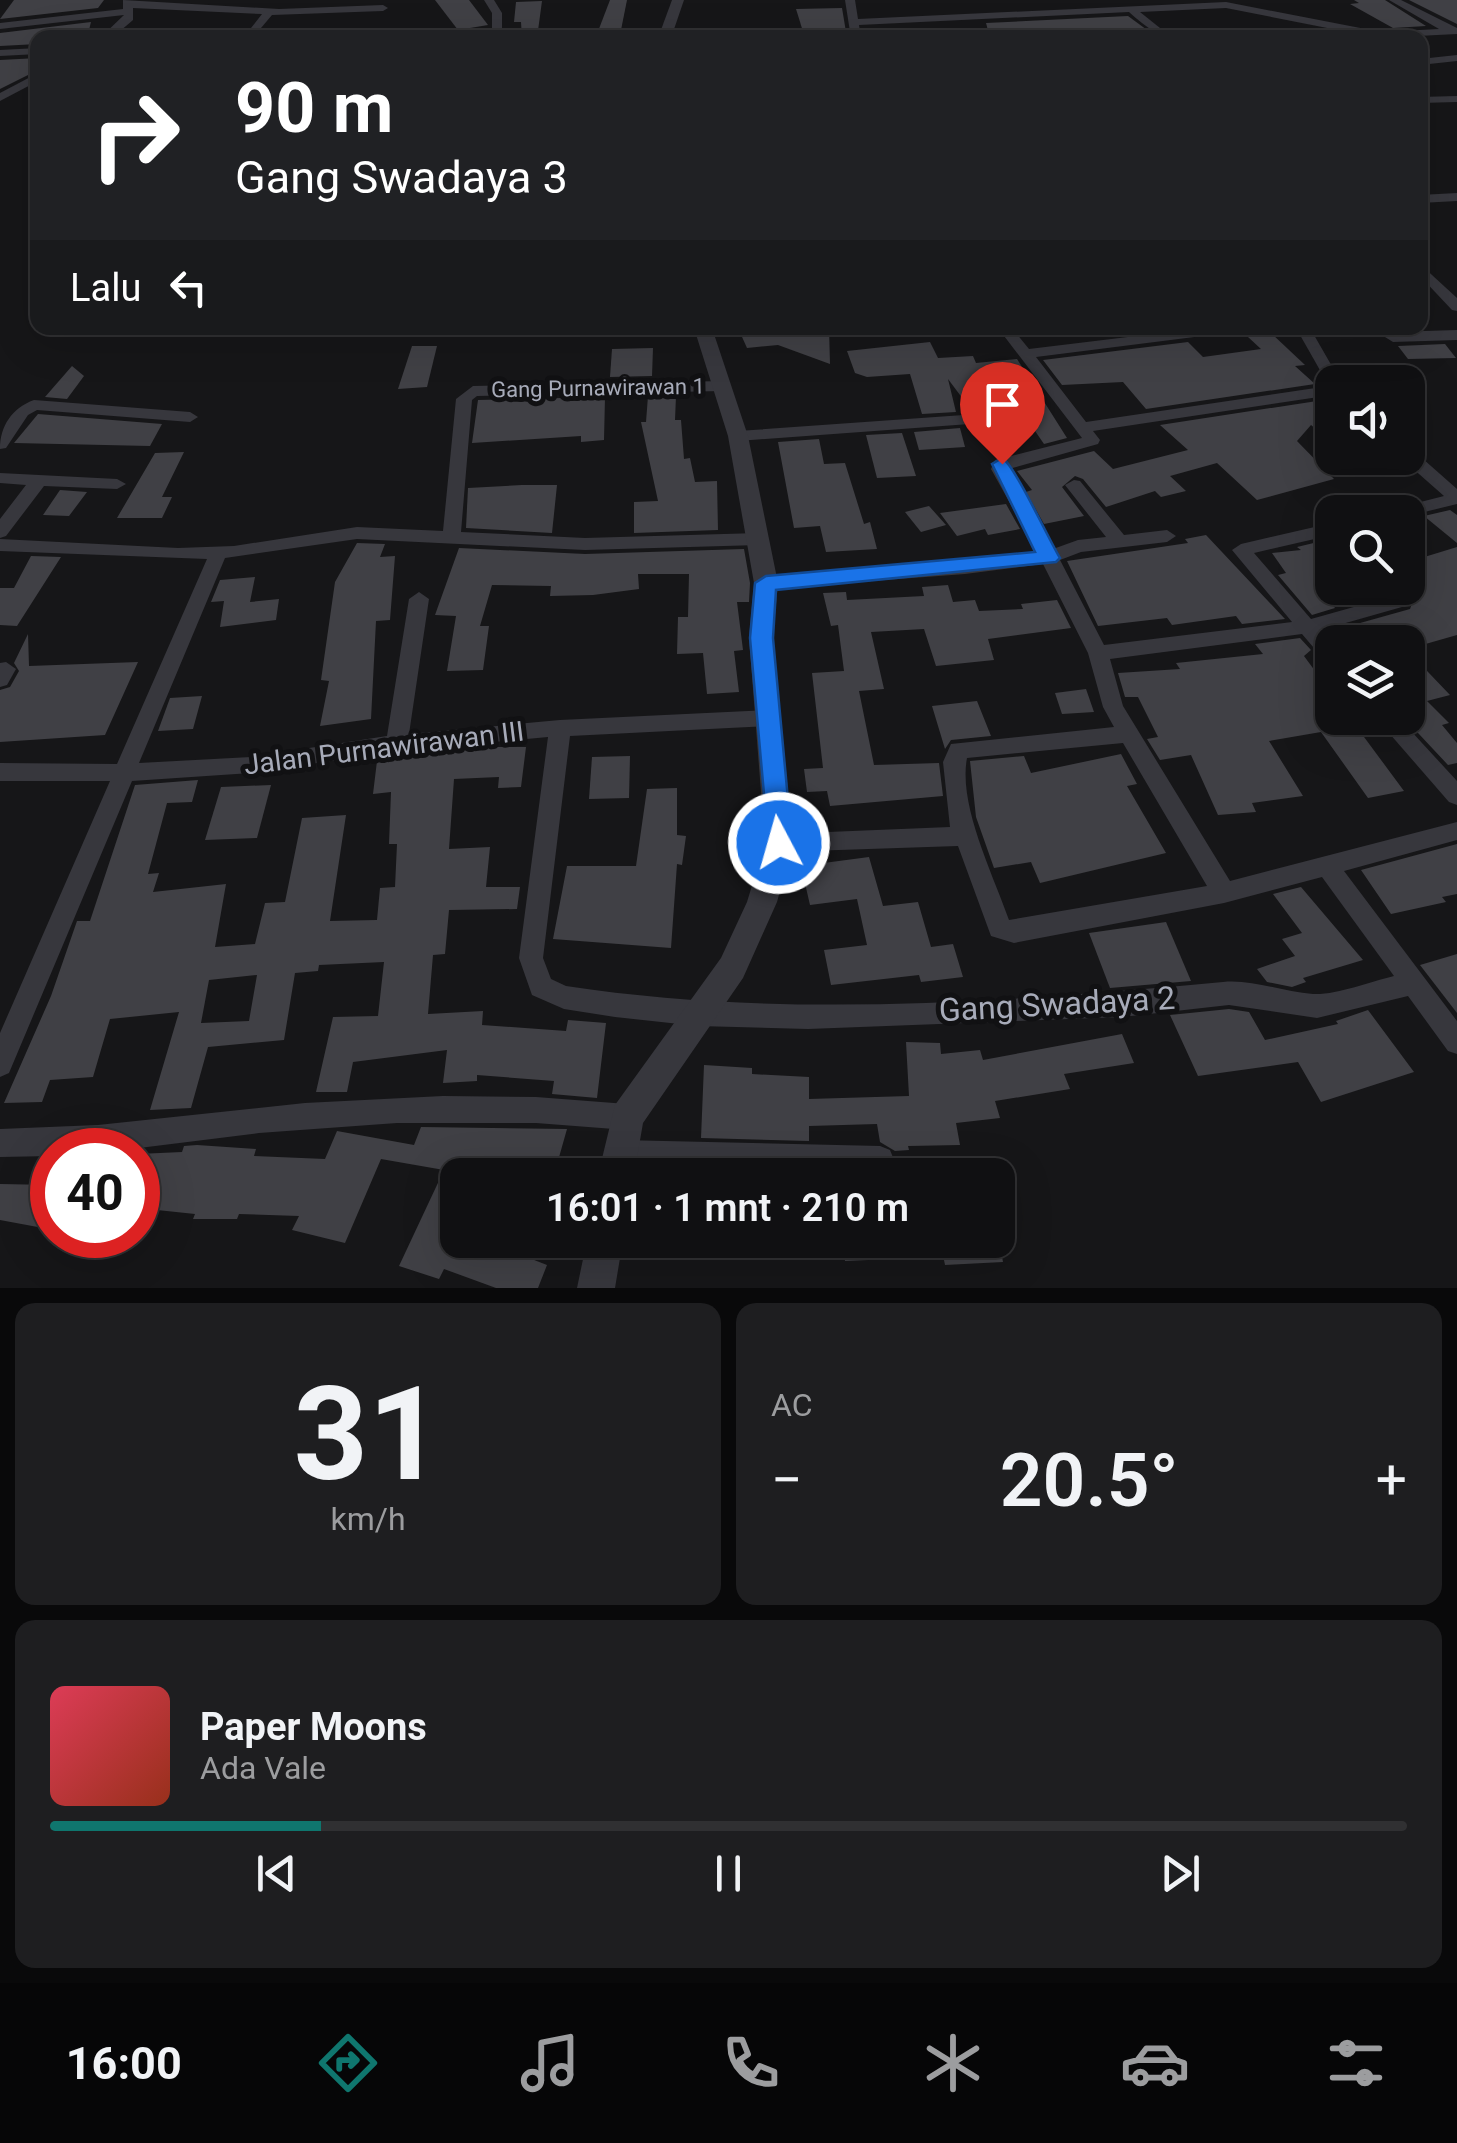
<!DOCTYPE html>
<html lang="id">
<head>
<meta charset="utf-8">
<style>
  :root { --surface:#101012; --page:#1e1e20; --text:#f1f3f6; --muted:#9c9d9f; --line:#303032; --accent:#0f766e }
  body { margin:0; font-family:Roboto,sans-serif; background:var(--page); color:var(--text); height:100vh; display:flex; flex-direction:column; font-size:38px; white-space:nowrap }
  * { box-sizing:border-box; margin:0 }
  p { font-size:32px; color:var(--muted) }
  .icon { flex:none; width:55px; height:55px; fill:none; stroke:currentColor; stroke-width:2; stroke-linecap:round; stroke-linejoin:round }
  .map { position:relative; height:1288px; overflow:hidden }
  .panel { display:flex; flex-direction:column; gap:15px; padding:15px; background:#09090a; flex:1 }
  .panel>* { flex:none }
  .hud { position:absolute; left:30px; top:30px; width:1398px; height:305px; border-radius:20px; box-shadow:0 10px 40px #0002,0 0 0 2px var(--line); background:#202124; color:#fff; overflow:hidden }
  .fabs { position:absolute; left:1315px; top:365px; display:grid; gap:20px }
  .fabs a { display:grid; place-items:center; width:110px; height:110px; border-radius:20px; background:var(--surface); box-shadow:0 10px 40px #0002,0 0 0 2px var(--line); font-size:50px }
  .speed { position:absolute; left:30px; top:1128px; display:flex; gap:20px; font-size:50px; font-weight:700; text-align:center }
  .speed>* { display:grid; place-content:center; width:130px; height:130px; border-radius:50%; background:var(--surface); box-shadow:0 10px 40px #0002,0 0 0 2px var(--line); line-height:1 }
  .speed .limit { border:15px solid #d22; background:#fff; color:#111 }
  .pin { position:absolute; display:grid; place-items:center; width:85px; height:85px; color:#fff; margin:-102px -42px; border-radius:50% 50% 50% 0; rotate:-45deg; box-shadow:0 0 10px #0007 }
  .pin .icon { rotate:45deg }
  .me { position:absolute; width:110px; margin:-55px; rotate:354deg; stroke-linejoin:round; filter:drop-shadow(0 0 8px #0008) }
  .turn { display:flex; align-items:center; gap:35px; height:210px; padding:0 40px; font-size:45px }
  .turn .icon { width:130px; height:130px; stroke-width:2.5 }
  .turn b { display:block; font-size:70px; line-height:85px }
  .then { display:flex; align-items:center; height:95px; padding:0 40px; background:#0003; gap:20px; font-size:38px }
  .big { font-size:75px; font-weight:600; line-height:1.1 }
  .panel .card { flex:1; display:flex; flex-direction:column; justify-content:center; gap:15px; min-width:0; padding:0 35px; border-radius:20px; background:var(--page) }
  .panel .dial { align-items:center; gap:0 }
  .dial b { font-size:130px; line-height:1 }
  .song { display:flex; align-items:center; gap:30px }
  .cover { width:120px; height:120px; border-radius:15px; background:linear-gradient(135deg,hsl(350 70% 55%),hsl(10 70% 35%)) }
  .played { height:10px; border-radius:5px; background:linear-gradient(90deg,var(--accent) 20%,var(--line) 20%) }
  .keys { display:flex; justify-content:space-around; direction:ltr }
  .heat { display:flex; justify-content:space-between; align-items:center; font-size:55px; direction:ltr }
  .panel .tiles { flex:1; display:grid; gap:15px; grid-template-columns:1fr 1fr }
  .card:last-child { grid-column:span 2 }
  .trip { position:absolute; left:440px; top:1158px; width:575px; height:100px; border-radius:20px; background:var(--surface); box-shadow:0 10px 40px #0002,0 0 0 2px var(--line); font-weight:600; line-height:100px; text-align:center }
  .tab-bar { display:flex; height:160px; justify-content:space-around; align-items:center; background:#060607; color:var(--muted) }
  .tab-bar .icon { width:70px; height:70px }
  .tab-bar .active { color:var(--accent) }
  .tab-bar b { font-size:45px; color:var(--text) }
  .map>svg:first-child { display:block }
  .building { fill:#404045; fill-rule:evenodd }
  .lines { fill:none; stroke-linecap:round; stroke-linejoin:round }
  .minor { fill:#37373d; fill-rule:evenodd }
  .tertiary { fill:#37373d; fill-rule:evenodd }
  .route { fill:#1a73e8; stroke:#114b97; stroke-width:2.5 }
  .labels { text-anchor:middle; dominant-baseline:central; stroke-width:10; stroke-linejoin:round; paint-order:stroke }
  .far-street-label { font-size:22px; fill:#a7abb9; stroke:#111113 }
  .street-label { font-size:28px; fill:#a7abb9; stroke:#111113 }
  .near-street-label { font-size:32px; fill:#a7abb9; stroke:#111113 }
</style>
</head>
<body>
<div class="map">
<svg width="1457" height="1288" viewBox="0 0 1457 1288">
  <rect width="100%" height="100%" fill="#161618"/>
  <!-- building -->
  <g class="building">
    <path d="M14 0H104L98 8 0 19Z"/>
    <path d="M435 0H469L488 25 458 30Z"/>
    <path d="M610 0H627L620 35 597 34Z"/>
    <path d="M1354 0H1385L1426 26 1393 28 1350 4 1359 3Z"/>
    <path d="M1409 0H1457V24Z"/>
    <path d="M542 1 537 38H522L521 22H514L516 2Z"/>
    <path d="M842 8 847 38H805L796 9Z"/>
    <path d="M1128 16 1158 38H990L986 23Z"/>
    <path d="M91 22 87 38H38V44L0 46V33Z"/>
    <path d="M38 58V70L0 89V60Z"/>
    <path d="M738 328H829L830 364 778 345 747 348Z"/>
    <path d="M1271 333 1305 365 1295 366 1315 384 1146 409 1123 382 1062 385 1043 360 1188 342 1203 357 1261 349 1248 337Z"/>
    <path d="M930 342 938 358 973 356 976 363 1017 359 1067 438 1044 444 1022 412 1012 413 992 377 984 373 971 381 986 410 972 411 948 379 956 412 922 414 910 374 867 377 855 373 847 351Z"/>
    <path d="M1445 344 1456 358 1408 359 1398 346Z"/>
    <path d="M412 346H437L427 387 398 389Z"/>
    <path d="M653 348 652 376 610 377 612 349Z"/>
    <path d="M72 366 84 376 67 399 45 397Z"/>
    <path d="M648 396H676L675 420H681L684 459 690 458 695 482 717 481 718 530 634 533V502L658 501 641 422H646Z"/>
    <path d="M605 397 604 440 581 442V436L472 443 478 400Z"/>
    <path d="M1330 399 1332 442 1311 425 1297 441 1334 479 1257 500 1217 463 1170 476 1186 491 1161 497 1155 491 1106 507 1083 479 1075 476 1062 487 1084 516 1044 524 1026 492 1032 490 1017 471 1094 451 1113 469 1188 450 1160 425Z"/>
    <path d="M38 414 162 424 150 446 14 443Z"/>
    <path d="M960 428 965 447 919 450 914 432Z"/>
    <path d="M902 433 916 476 877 478 866 435Z"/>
    <path d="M819 439 824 464 845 463 864 524 870 522 877 549 826 552 820 526 794 528 778 442Z"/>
    <path d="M184 452 162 497H172L162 518H117L155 453Z"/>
    <path d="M522 485H557L552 533 466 528 468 488Z"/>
    <path d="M60 490 87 492 69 516 43 515Z"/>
    <path d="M1006 504 1020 529 988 535 985 529 957 536 940 513Z"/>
    <path d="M929 506 946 525 921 532 905 512Z"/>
    <path d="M1450 510 1457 515V543L1424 516Z"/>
    <path d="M1206 535 1285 619 1242 624 1236 616 1172 625 1167 618 1098 626 1067 561 1188 543 1185 539Z"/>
    <path d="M1322 541 1332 552V582L1319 585 1335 608 1312 615 1278 575 1286 573 1272 553 1301 550 1297 547Z"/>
    <path d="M357 543 385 544 380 557 395 556 390 620 376 621 371 719 320 726 329 681 321 680 335 582Z"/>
    <path d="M1457 547V635L1408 649V642H1337L1328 632 1410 609 1417 589 1408 581V562Z"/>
    <path d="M459 548 585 554 744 549 750 583 749 602H737L743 650 734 651 739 692 707 694 703 653 677 654 678 617H688L689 574H638L639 589 593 595 550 596 551 586 492 585 480 626H489L483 670 447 671 456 616 435 615Z"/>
    <path d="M31 556 61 557 17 626 0 625V588H14Z"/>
    <path d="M255 577 250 602 279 599 276 620 220 627 224 601 211 602 220 580Z"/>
    <path d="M948 585 953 602 975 600 979 611 1023 609 1021 604 1057 600 1071 628 988 639 994 660 936 666 924 629 871 632 884 689 859 691 874 765 939 763 943 796 830 806 827 791 807 792 804 769 823 768 812 673 844 671 838 625 831 626 823 593 846 592 847 600 924 596 922 587Z"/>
    <path d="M28 634 29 666 138 662 105 735 0 742V690L10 687 19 671 14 663Z"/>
    <path d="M1300 638 1311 650 1304 656 1332 694V718H1350L1404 791 1368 798 1321 732 1269 741 1303 796 1252 803 1256 812 1218 815 1191 755 1160 760 1147 739 1158 737 1138 697H1125L1118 673 1180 669 1176 663 1263 654 1255 644Z"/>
    <path d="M1408 651 1450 695 1427 701 1449 723 1442 725 1457 743V763L1448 765 1404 718H1408Z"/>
    <path d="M1086 689 1094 712 1062 714 1055 693Z"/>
    <path d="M202 696 193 729 158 731 170 698Z"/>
    <path d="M977 701 991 736 951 740 945 749 932 706Z"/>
    <path d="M482 747H526L521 787 498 788 499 777 454 779 449 849 490 847 486 887H520L517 909 449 910 445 954 433 955 428 1014 483 1011 482 1025 566 1031 568 1020 606 1023 597 1098 552 1094 554 1081 477 1075V1081L443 1083 447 1050 353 1062 347 1092H316L333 1017 378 1016 384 962 319 965 318 971 295 973 284 1040 208 1047 191 1108 150 1110 179 1012 110 1019 93 1077 50 1080 42 1102 4 1103 51 996 77 921H90L135 785 198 780 192 802 167 803 148 874 159 873 153 892 226 884 215 947 255 944 265 903 285 902 302 818 346 815 330 921 377 920 380 888 395 887 397 844H389L391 792 373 794 377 761ZM257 975 249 1021 201 1023 209 980Z"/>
    <path d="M1121 754 1137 784 1127 786 1166 853 1040 883 1031 862 994 868 976 817 970 761 1024 756 1031 773Z"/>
    <path d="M630 756 629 798 589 799 592 757Z"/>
    <path d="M271 785 257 838 205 840 221 787Z"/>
    <path d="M677 788V835L686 836 682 865 677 864 671 948 553 939 567 866H636L647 789Z"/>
    <path d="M1457 844V894L1442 897 1446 902 1391 914 1361 870Z"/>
    <path d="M869 857 883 906 918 902 931 947 953 944 963 977 921 982 919 975 831 985 824 950 867 945 857 899 810 905 801 866Z"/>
    <path d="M1301 887 1363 960 1303 978 1306 982 1292 987 1267 982 1257 969 1295 956 1282 939 1302 933 1273 894Z"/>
    <path d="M1166 922 1191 981 1110 988 1089 933Z"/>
    <path d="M1457 954V1013L1420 965Z"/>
    <path d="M1229 1009 1249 1012 1265 1040 1338 1024 1336 1021 1368 1010 1414 1072 1321 1102 1298 1062 1198 1076 1170 1015Z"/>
    <path d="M1122 1034 1134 1063 1064 1074 1070 1089 995 1101 1000 1118 956 1123 960 1145 908 1146 909 1150 895 1151 880 1142 877 1124 809 1126V1141L701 1138 704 1065 752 1068V1074L809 1077V1099L909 1096 906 1042 940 1043 941 1054 980 1050 983 1060Z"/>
    <path d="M421 1127 567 1129 554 1175 458 1168V1240H536L529 1258 547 1265 538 1288H496L444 1269 439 1279 399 1266 444 1170 381 1159 345 1243 292 1230 299 1216 239 1214 237 1219H193L195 1214 138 1208V1154L182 1152 184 1146 197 1145 256 1149 254 1156 325 1159 337 1131 414 1145Z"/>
    <path d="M0 1184 52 1185V1210L43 1228 0 1220Z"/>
    <path d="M843 1240H890L892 1259 845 1261Z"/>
    <path d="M940 1240H999L1003 1262 945 1265Z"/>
  </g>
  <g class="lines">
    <!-- minor -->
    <g class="minor">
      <path d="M123 0 279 9 383 5 388 8 383 11 272 15 261 28 266 38H256L251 28 262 14 133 8V20L112 38H100L124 15 0 29V23L123 9Z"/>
      <path d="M484 0H494L502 13V38H492V13Z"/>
      <path d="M845 0H855L858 19 1226 2 1381 32 1439 29 1389 0H1401L1457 28V34L1378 38 1226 8 1140 12 1160 28 1184 38C1159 38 1147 28 1129 12L859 25 861 38H851Z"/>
      <path d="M38 48V54L0 56V50Z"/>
      <path d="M1457 55V61L1420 65V59Z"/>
      <path d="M38 73V81L0 101V93Z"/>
      <path d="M1457 96V102L1420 103V97Z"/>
      <path d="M1457 193V201L1420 203V195Z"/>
      <path d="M1420 264 1457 298V311L1452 310 1420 276Z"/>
      <path d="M404 328H574L567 332H411Z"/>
      <path d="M998 328H1012L1029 349 1202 328H1241L1234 332 1036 357 1086 422 1329 386 1296 328H1310L1341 382H1332V395L1093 431 1100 440 1098 444 1009 469 1053 549 1078 540 1106 537 1065 485 1074 480 1080 481 1124 535 1167 530 1176 536 1167 542 1081 552 1060 560 1104 645 1292 622 1232 550 1241 544 1332 523V535L1254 553 1311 619 1393 596 1394 588H1408L1410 583 1413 588 1409 605 1321 630 1332 643V663L1325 661 1302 634 1110 659 1123 706 1230 881 1457 822V840L1344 871 1457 1021V1054L1448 1051 1408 996 1317 1018 1229 1005 1122 1017 808 1029 698 1026 615 1017 564 1009 532 995 519 958 548 737 397 751 251 773 132 781 9 1073 0 1077V1033L110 781H0V763L117 764 207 559 0 551V539L178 548 234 546 357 527 443 531 456 399 473 386 723 381 731 386 723 391 477 396 472 400 461 532 585 538 759 533 768 539 759 545 585 550 357 539 225 558 139 763 251 757 387 736 409 599 419 592 429 599 409 734 560 720 769 710 776 712 780 718 776 724 769 726 570 736 543 958 551 979 566 986C783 1019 1005 1002 1223 982 1252 979 1283 992 1313 994 1337 995 1369 982 1394 976L1322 877 1224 903 1014 943 991 936 958 846 779 852 771 850 767 843 771 836 779 834 950 827 943 762 951 744 1114 727 1103 707 1088 653 1043 564 965 574 766 589 756 583 766 577 965 562 1037 552 991 469 995 460 1082 438ZM1123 743 1207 886 1009 920C993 874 958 805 967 758Z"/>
      <path d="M1457 330V340L1393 342 1385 337 1393 332Z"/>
      <path d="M983 377 989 379 1020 435 1018 439H1006L997 422 738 441 730 436 738 431 992 413 975 382Z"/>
      <path d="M34 400 190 412 198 417 190 422 37 410 28 415 6 448 0 449C0 426 12 408 34 400Z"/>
      <path d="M1408 450 1414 451 1457 489V504L1408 516V512H1394L1397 508 1444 496 1402 459 1408 458Z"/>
      <path d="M0 473 117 479 126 484 117 489 44 486 6 536 0 538V519L26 485 0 483Z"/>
      <path d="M6 662 16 669 7 685 0 687V663Z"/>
      <path d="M1376 718H1399L1457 781V805L1449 802Z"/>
      <path d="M443 1096 536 1097 627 1104 637 1108 641 1117 637 1126 627 1130 536 1123H397L259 1133 123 1150H52V1156L0 1157V1129L98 1125 305 1103Z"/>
      <path d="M620 1140 880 1146 890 1150 894 1160 890 1170 880 1174 620 1168 610 1164 606 1154 610 1144Z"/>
    </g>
    <!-- tertiary -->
    <g class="tertiary">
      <path d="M672 0H684L671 38H658Z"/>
      <path d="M694 328H712L748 436 778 583 773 638 793 843 777 902 743 978 643 1123 634 1175H598L615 1105 721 958 747 902 765 843 749 638 754 583 728 436Z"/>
      <path d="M587 1240H623L615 1288H577Z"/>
    </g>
  </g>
  <!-- route -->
  <path class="route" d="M1002 458C1013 462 1049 540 1060 558L1056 562 776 590 773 638 792 843 788 850H769L750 638 755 583 766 576 1035 552 992 464Z"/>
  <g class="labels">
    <!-- far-street labels -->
    <g class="far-street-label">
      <text transform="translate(598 388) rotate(-1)">Gang Purnawirawan 1</text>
    </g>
    <!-- street labels -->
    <g class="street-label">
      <text transform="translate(384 748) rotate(-7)">Jalan Purnawirawan III</text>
    </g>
    <!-- near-street labels -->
    <g class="near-street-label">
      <text transform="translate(1057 1004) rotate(-3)">Gang Swadaya 2</text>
    </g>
  </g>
</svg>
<div class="fabs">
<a><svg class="icon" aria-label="sound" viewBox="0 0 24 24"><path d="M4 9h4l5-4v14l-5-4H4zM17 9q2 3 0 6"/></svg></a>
<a><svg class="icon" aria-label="search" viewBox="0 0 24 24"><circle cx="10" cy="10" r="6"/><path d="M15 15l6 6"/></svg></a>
<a><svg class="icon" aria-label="layers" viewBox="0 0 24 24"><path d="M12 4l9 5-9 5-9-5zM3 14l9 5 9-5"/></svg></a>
</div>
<div class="speed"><div class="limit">40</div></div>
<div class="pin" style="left:1002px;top:464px;background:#d93025"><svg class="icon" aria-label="arrive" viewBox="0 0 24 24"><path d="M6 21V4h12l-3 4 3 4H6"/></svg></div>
<svg class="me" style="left:779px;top:843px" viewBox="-20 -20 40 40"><circle r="17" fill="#1a73e8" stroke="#fff" stroke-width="3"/><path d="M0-11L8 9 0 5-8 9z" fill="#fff"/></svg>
<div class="trip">16:01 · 1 mnt · 210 m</div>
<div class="hud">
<div class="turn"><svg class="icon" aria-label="right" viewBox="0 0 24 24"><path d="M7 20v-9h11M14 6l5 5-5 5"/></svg><div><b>90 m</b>Gang Swadaya 3</div></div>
<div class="then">Lalu<svg class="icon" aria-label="left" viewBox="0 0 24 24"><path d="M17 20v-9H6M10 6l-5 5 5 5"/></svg></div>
</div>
</div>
<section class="panel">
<div class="tiles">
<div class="card dial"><b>31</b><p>km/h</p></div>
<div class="card"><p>AC</p>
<div class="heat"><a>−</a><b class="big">20.5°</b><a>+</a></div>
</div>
<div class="card">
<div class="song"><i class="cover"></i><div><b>Paper Moons</b><p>Ada Vale</p></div></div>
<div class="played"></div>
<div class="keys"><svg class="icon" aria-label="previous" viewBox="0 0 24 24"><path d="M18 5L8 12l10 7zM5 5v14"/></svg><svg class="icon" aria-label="pause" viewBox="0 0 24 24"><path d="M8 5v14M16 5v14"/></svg><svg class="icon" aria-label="next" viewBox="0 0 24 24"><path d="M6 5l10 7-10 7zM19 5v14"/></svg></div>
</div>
</div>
</section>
<nav class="tab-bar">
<b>16:00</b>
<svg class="icon active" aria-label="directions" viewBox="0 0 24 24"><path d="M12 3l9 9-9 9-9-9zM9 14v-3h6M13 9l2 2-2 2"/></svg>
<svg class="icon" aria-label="music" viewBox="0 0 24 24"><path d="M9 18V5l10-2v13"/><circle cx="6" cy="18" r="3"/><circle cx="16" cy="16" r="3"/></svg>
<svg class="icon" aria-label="phone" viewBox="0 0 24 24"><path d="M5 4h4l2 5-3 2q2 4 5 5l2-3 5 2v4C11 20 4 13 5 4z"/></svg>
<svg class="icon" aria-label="climate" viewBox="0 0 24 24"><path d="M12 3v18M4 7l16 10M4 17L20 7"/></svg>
<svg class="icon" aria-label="car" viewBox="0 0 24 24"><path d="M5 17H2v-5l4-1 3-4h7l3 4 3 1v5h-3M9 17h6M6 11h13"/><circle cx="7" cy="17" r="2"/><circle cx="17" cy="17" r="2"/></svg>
<svg class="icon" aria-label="filters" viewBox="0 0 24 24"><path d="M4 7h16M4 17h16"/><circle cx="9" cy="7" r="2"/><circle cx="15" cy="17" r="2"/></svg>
</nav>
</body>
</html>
